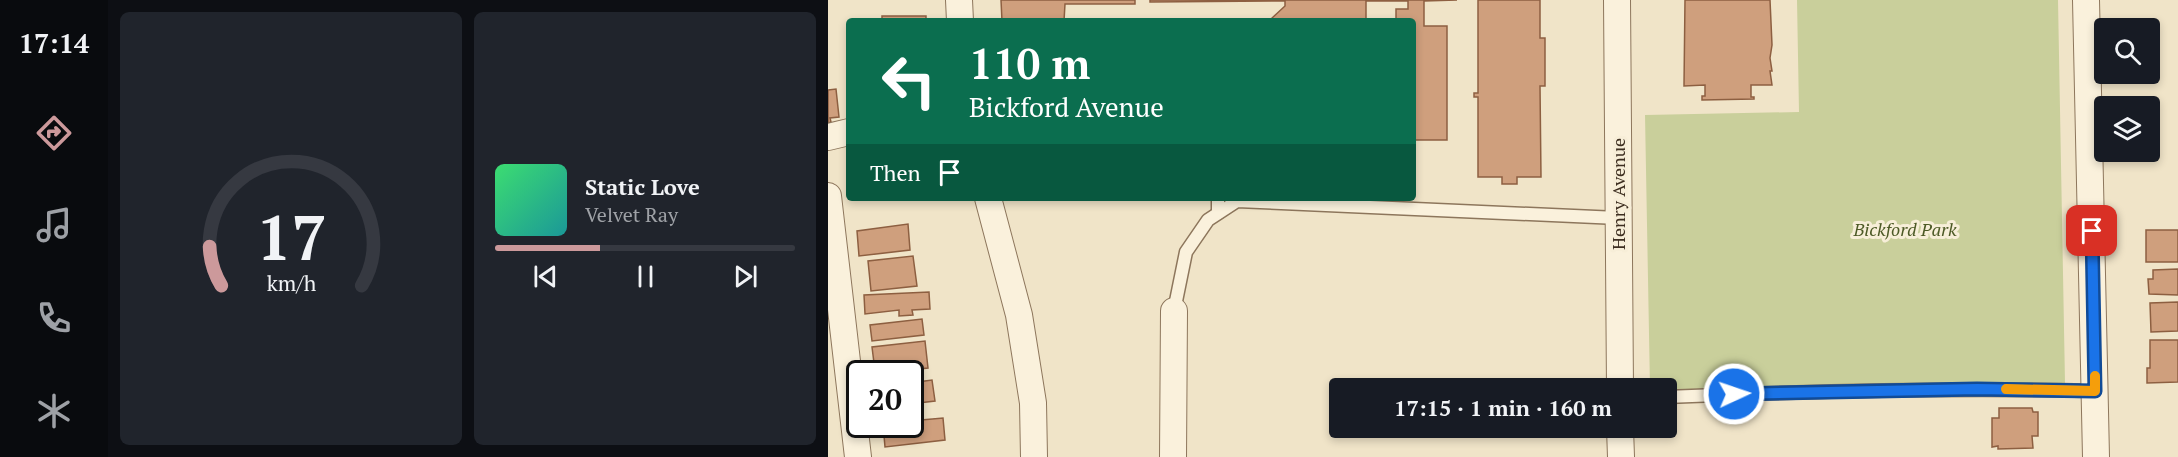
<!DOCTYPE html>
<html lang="en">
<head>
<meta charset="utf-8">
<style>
  :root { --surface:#171b24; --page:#20242c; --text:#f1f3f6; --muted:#9ea1a6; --line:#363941; --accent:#cc999b }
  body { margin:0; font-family:"PT Serif",serif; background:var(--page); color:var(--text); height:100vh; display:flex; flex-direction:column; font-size:22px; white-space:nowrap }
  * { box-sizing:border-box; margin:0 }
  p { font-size:20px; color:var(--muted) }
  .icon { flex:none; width:33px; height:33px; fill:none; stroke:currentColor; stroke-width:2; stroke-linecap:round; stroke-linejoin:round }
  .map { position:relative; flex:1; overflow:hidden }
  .sheet { display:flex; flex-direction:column; gap:12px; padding:12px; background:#0d0f14; width:720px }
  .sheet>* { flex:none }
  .guide { position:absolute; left:18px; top:18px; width:570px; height:183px; border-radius:6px; box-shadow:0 3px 9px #0003; background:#0b6e4f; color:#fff; overflow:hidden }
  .tools { position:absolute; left:1266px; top:18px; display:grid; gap:12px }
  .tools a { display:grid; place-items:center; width:66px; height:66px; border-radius:6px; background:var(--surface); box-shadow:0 3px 9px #0003; font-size:30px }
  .speed { position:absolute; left:18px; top:360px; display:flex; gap:12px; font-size:30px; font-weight:700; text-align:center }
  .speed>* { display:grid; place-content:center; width:78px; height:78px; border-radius:50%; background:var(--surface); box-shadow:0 3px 9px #0003; line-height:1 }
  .speed .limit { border:3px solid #111; border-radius:9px; background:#fff; color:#111 }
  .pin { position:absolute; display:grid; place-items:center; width:51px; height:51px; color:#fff; margin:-26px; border-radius:12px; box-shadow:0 3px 9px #0006 }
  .me { position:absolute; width:66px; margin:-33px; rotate:87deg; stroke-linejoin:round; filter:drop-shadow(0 0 4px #0008) }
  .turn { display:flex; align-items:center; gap:21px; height:126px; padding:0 24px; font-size:27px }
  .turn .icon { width:78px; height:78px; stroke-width:2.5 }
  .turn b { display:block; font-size:42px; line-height:51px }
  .then { display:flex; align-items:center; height:57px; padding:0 24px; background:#0003; gap:12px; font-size:22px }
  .sheet .tile { flex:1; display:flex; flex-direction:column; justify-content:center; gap:9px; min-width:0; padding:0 21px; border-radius:9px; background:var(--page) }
  .sheet .dial { align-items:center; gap:0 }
  .dial svg { height:156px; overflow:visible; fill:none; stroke:var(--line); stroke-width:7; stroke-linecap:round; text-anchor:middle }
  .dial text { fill:var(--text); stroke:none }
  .song { display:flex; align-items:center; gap:18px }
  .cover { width:72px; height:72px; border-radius:9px; background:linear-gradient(135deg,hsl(140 70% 55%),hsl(180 70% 35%)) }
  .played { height:6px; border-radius:3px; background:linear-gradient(90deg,var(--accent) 35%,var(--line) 35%) }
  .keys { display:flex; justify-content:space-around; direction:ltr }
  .sheet .tiles { flex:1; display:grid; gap:12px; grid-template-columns:repeat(2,1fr) }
  .trip { position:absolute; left:501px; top:378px; width:348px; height:60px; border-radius:6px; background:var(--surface); box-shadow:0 3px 9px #0003; font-weight:800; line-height:60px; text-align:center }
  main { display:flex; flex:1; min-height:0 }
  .tabs { display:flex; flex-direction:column; width:108px; justify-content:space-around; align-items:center; background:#090b0e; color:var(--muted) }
  .tabs .icon { width:42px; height:42px }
  .tabs .active { color:var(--accent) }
  .tabs b { font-size:27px; color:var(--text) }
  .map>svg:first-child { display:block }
  .green { fill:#c9cf9b }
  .building { fill:#cf9f7d; stroke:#8d5f41; stroke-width:1.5 }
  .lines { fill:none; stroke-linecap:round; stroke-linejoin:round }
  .lane-casing { stroke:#8d765c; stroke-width:15 }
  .street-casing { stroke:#8d765c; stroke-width:28 }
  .lane { stroke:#faf1dc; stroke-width:12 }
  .street { stroke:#faf1dc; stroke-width:26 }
  .route-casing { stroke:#114b97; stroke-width:15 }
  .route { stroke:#1a73e8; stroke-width:10 }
  .slow { stroke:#f59e0b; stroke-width:10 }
  .labels { text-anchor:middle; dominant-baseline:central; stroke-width:6; stroke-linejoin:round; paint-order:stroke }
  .street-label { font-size:18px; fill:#3d2e20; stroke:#f7eed8 }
  .park-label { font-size:18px; font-style:italic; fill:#4d5a26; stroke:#f7eed8 }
</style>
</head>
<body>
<main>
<nav class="tabs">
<b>17:14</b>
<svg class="icon active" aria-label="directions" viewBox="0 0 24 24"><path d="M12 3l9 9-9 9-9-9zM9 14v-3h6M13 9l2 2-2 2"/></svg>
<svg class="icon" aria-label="music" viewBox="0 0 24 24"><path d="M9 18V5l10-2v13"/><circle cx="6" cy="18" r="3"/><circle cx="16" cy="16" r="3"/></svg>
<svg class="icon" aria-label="phone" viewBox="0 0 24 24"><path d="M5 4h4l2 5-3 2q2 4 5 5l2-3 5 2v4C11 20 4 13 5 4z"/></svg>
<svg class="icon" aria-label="climate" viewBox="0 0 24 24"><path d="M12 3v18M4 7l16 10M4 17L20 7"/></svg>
</nav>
<section class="sheet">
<div class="tiles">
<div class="tile dial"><svg viewBox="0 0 100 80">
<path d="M14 69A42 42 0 1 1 86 69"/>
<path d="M14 69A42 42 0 0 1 8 49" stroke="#cc999b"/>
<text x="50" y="56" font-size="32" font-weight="700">17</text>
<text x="50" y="72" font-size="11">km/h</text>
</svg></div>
<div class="tile">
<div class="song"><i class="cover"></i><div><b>Static Love</b><p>Velvet Ray</p></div></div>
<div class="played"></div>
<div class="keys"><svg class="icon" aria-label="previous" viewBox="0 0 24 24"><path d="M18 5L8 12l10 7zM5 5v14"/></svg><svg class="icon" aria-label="pause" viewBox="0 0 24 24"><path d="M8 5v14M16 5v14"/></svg><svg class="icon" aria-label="next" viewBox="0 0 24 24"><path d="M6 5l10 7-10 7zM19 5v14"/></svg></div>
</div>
</div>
</section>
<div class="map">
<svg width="1350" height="457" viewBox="0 0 1350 457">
  <rect width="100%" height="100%" fill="#f0e4c8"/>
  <!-- green -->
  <path class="green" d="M969 0H1230L1237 383 839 390 822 388 817 115 971 112Z"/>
  <!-- building -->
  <g class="building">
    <path d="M173 0H307V4H237L236 21H174Z"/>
    <path d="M322 0H629L596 1V26H619V140H585V21H568V9H580V1H538V21H444V18L457 6V1L322 2Z"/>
    <path d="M650 0H712V38H717V86H712L713 177H689V184H674V177H650V97H646V93H650Z"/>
    <path d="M857 0H942L944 45 942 58 944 71H942L944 85H923V97H926V99L874 100V96H877V85L856 86Z"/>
    <rect x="54" y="16" width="44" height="5"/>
    <path d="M8 89 11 117 2 118 3 122 0 123V90Z"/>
    <path d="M80 224 82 250 31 256 29 231Z"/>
    <rect x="1318" y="230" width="32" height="32"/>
    <path d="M85 256 89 286 43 291 40 261Z"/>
    <path d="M1350 269V295L1321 294 1320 279H1325V270Z"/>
    <path d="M101 292 102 309 84 310 85 315 71 316V310L37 314 36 295Z"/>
    <path d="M1350 302V331L1323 332 1322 303Z"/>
    <path d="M94 319 96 335 44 341 42 325Z"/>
    <path d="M1322 340H1350V382L1319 383V368H1322Z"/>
    <path d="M97 341 100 368 62 372 61 362 46 363 44 347Z"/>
    <path d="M104 380 107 401 82 404V383Z"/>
    <path d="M1171 408H1204L1205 412H1210V436H1204L1205 448 1170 449V446L1164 447V418H1171Z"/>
    <path d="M115 418 117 440 57 447 55 424H82V421Z"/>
  </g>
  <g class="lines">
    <!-- lane casing -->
    <g class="lane-casing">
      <g id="lane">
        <path d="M390 198V213"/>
        <path d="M346 311 358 252 380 220 409 201 790 218"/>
        <path d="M838 397C981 391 1124 388 1267 391"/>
      </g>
    </g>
    <!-- street casing -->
    <g class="street-casing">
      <g id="street">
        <path d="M131 0 132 21"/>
        <path d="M789 0 792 388"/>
        <path d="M1258 0 1268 457"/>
        <path d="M0 137 21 132"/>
        <path d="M0 196 30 457"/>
        <path d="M160 198 191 315 205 403 206 457"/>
        <path d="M792 428 793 457"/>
        <path d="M345 457 346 311"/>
      </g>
    </g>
    <!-- lane -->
    <use href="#lane" class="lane"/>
    <!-- street -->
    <use href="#street" class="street"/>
  </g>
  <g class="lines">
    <!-- route casing -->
    <g class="route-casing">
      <path id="route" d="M906 394 1149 389 1267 391 1264 231"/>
    </g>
    <!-- route -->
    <use href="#route" class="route"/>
    <!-- slow -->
    <path class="slow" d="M1178 389 1267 391V376"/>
  </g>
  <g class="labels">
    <!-- street labels -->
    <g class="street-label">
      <text transform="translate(790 194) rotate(-90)">Henry Avenue</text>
    </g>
    <!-- park labels -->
    <g class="park-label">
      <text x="1077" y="229">Bickford Park</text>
    </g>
  </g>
</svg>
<div class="tools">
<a><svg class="icon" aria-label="search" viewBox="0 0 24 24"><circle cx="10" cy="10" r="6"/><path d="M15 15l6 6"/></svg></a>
<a><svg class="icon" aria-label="layers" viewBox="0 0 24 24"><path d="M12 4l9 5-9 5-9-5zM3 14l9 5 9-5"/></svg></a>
</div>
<div class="speed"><div class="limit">20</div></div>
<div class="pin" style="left:1264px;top:231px;background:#d93025"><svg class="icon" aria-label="arrive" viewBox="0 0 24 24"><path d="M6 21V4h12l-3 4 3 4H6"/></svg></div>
<svg class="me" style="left:906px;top:394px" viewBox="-20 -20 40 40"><circle r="17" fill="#1a73e8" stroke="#fff" stroke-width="3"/><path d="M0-11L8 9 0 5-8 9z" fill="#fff"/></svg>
<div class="trip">17:15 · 1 min · 160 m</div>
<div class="guide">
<div class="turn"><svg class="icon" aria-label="left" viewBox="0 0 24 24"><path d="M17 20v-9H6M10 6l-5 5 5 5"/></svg><div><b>110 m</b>Bickford Avenue</div></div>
<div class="then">Then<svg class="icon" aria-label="arrive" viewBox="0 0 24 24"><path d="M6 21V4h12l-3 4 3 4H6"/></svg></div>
</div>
</div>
</main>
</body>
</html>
